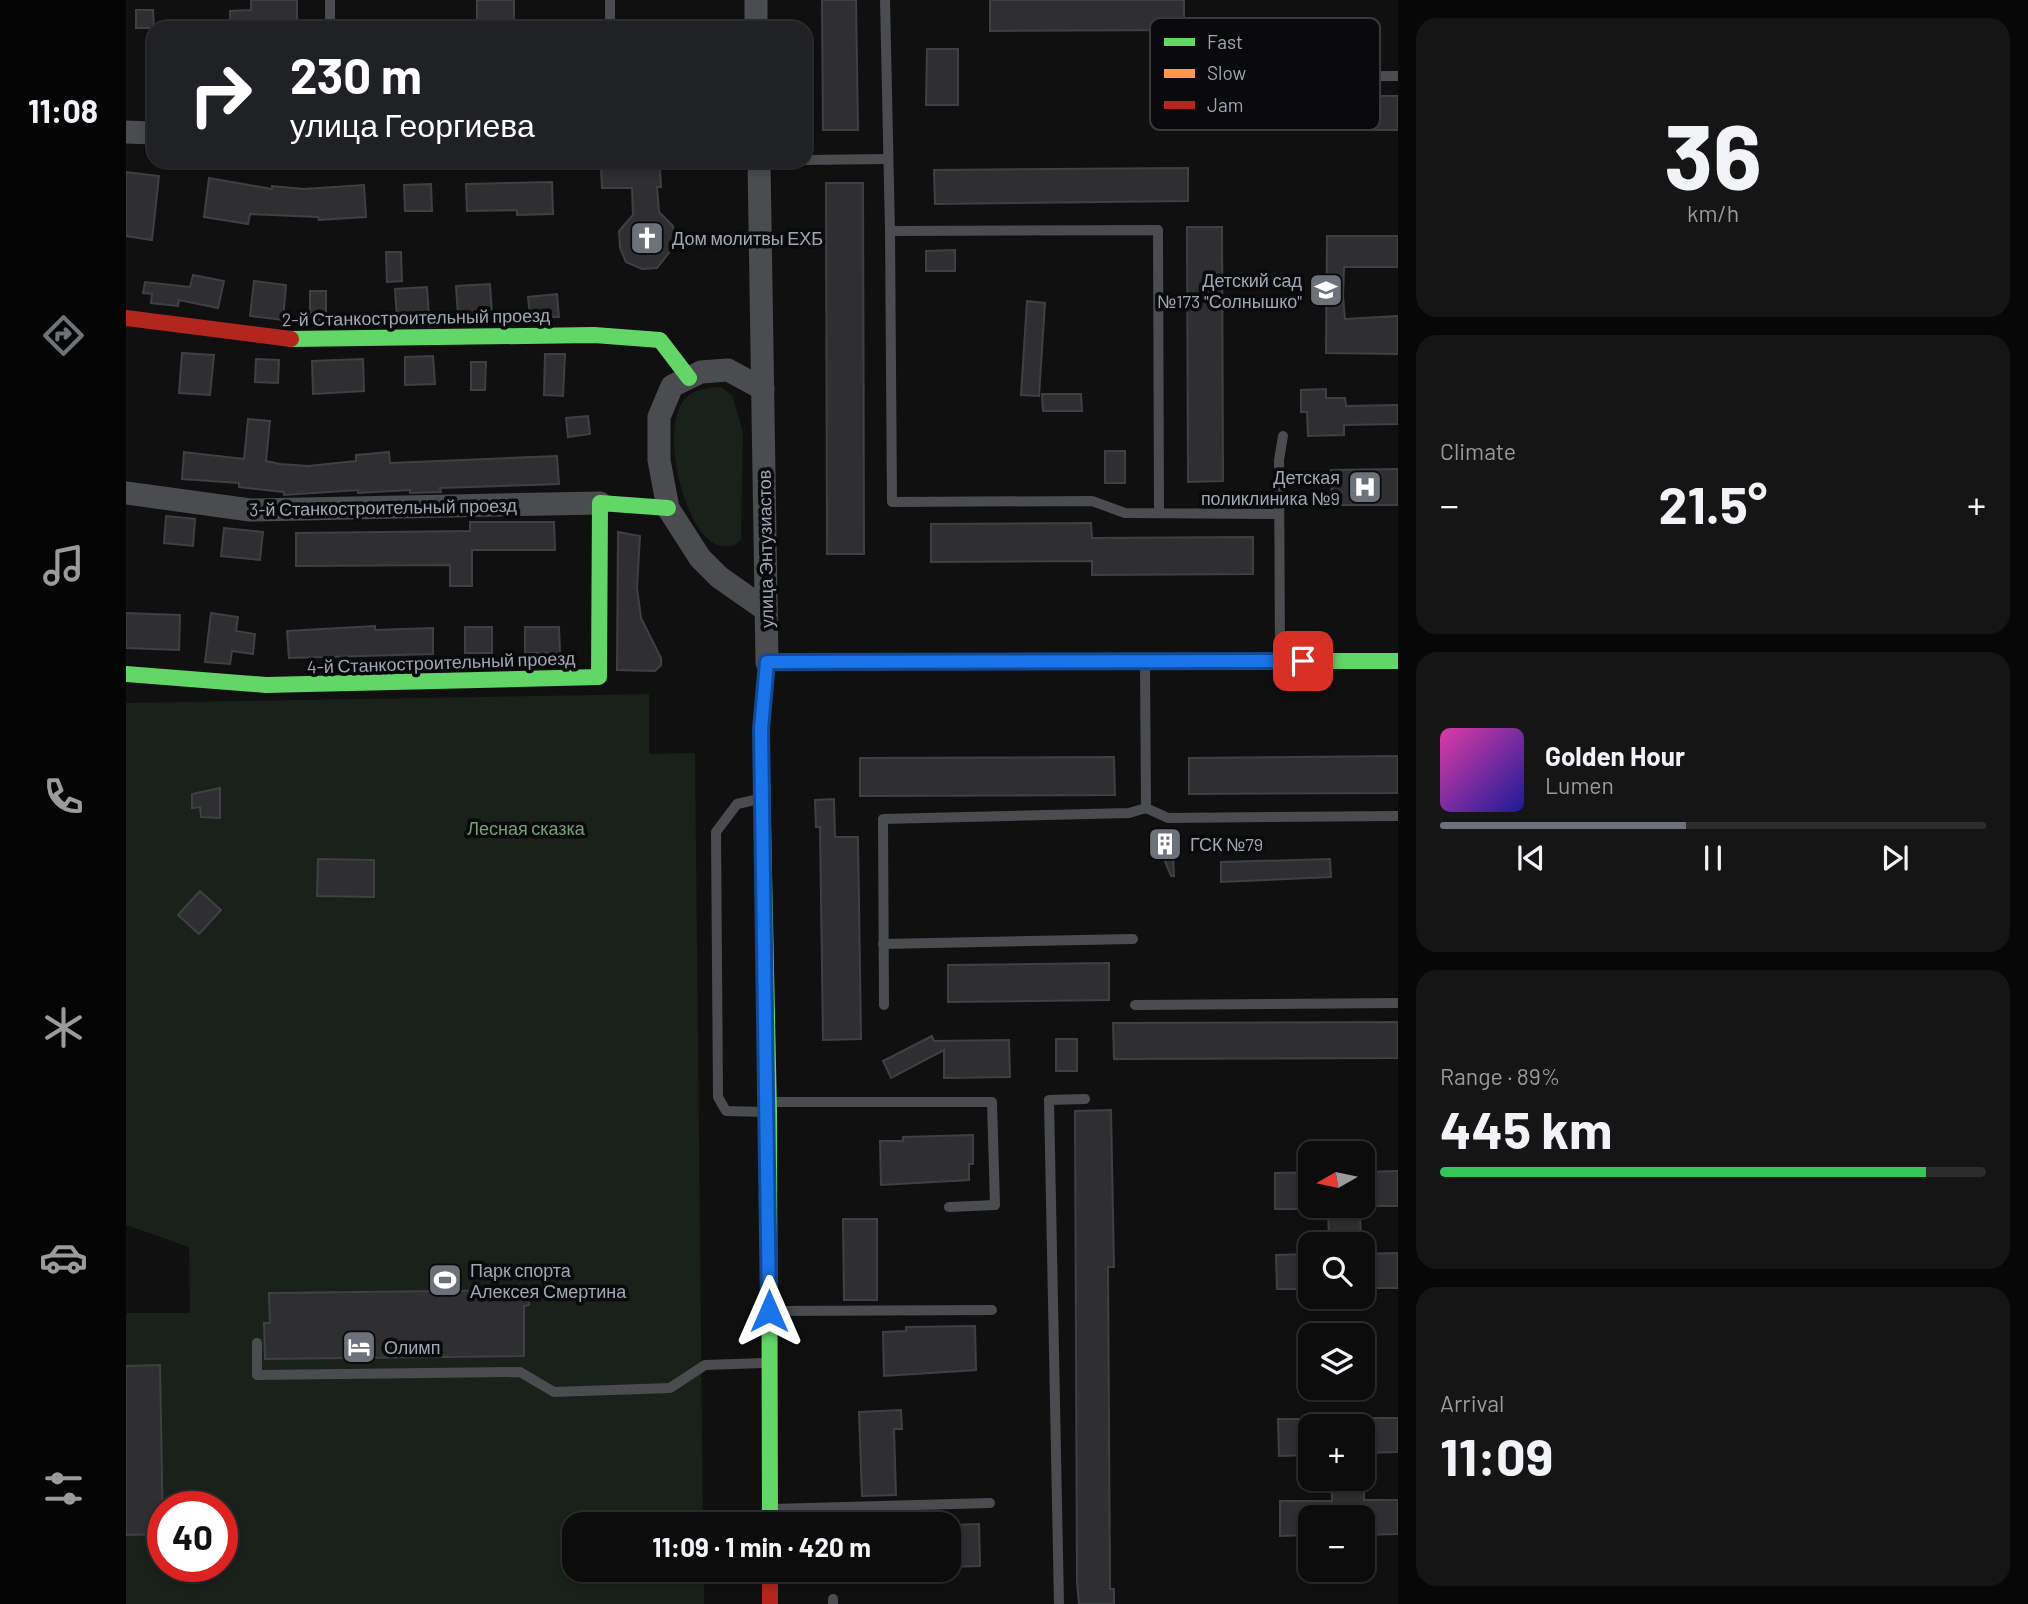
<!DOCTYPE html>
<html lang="en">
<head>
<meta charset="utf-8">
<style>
  :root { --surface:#0c0c0c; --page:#151515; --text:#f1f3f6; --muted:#9a9b9d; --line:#2c2c2d; --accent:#6d727a }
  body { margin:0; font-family:Barlow,sans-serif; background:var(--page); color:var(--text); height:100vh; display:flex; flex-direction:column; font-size:26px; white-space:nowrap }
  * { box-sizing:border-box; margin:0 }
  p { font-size:23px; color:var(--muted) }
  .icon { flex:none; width:38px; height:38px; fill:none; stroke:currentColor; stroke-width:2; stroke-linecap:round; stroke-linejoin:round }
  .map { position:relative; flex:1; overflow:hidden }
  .sheet { display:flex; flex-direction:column; gap:18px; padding:18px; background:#070707; width:630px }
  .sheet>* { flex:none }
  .hud { position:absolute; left:21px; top:21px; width:665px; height:147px; border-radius:21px; box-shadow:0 4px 10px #0003,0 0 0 2px var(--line); background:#202124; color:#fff; overflow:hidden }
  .needle { width:46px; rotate:261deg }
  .buttons { position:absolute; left:1172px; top:1141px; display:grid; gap:14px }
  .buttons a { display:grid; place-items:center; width:77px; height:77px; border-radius:14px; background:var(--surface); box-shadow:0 4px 10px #0003,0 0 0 2px var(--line); font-size:35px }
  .speed { position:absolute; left:21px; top:1491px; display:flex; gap:14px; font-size:35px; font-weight:700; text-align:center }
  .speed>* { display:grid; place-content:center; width:91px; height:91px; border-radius:50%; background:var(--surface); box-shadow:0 4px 10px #0003,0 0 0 2px var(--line); line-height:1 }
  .speed .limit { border:10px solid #d22; background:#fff; color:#111 }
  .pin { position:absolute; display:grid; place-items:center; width:60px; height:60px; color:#fff; margin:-30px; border-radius:14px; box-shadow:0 4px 10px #0006 }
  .me { position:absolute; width:77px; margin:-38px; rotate:0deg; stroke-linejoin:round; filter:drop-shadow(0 0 5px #0008) }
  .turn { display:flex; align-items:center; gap:24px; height:147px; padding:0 28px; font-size:32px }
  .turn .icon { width:91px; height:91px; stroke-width:2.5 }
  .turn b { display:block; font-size:49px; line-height:60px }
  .big { font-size:52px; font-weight:700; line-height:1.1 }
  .sheet .card { flex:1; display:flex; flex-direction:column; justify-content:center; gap:10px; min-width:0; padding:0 24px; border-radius:21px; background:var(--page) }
  .sheet .dial { align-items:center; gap:0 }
  .dial b { font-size:91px; line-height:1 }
  .song { display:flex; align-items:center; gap:21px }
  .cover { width:84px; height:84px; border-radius:10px; background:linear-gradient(135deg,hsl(320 70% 55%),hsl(240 70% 35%)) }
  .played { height:7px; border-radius:4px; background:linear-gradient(90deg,var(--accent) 45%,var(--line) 45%) }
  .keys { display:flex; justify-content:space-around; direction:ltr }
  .heat { display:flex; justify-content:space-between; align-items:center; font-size:38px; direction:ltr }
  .charge { height:10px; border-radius:5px; background:linear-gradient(90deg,#34c759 89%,var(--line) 0) }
  .trip { position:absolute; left:436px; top:1512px; width:399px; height:70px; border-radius:21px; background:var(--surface); box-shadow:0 4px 10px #0003,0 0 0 2px var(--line); font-weight:700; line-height:70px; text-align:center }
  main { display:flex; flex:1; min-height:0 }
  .tab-bar { display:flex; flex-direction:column; width:126px; justify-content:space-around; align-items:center; background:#050505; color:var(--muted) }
  .tab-bar .icon { width:49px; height:49px }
  .tab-bar .current { color:var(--accent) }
  .tab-bar b { font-size:32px; color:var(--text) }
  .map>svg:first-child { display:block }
  .green { fill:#1a201a; fill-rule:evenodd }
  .building { fill:#2f2f31; stroke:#3e4044; stroke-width:2 }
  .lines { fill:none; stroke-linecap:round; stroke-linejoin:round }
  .lane { stroke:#4a4c50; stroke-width:10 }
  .street { stroke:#4a4c50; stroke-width:23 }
  .fast { stroke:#63d668; stroke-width:16 }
  .slow { stroke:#ff974d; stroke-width:16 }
  .jam { stroke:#b3261e; stroke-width:16 }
  .route-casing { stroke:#114b97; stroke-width:18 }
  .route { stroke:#1a73e8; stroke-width:12 }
  .labels { text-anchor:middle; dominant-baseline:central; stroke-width:7; stroke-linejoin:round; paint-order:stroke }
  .poi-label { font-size:18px; fill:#9fa7b3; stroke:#0a0a0c; text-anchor:start }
  .street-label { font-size:18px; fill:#9fa7b3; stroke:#0a0a0c }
  .park-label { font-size:18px; fill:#74a073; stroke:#0a0a0c }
  .key { fill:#0a0a0c; stroke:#37393e; stroke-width:2 }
  .key-label { font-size:19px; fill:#9fa7b3 }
</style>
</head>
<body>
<main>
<nav class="tab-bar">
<b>11:08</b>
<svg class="icon current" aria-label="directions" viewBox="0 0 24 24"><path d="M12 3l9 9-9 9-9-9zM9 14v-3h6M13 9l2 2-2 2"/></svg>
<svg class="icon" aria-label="music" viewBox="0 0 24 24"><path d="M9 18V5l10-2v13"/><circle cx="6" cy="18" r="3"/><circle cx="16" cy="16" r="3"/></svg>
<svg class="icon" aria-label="phone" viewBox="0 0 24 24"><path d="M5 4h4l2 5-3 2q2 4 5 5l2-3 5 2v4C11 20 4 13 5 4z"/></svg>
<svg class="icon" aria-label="climate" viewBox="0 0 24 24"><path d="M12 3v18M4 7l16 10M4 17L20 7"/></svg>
<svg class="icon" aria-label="car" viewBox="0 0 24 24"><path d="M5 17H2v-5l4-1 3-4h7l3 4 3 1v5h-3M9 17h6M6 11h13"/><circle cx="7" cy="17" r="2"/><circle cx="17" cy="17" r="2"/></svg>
<svg class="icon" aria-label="filters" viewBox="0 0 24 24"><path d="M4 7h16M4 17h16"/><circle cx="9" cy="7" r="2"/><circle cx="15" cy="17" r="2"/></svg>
</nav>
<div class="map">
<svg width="1272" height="1604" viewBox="0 0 1272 1604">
  <rect width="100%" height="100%" fill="#101010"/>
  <!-- green -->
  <g class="green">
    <path d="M595 387 606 395 617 432 615 539 610 545C603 546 596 548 589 544 555 527 531 418 563 395 573 388 583 388 595 387Z"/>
    <path d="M523 694V754L569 753 577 1524H448V1570H578V1604H0V1313H64L63 1247 0 1225V703ZM37 1507H96V1566H37Z"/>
  </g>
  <!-- building -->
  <g class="building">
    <path d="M125 0H171V26L104 27V11L125 10Z"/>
    <rect x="351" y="0" width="37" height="28"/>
    <path d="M696 0H730L732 130H697Z"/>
    <path d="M864 0H1058V30L864 31Z"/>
    <path d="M10 10H27L28 28H10Z"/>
    <path d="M801 49H832V105H800Z"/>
    <path d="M1112 95 1272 96V130H1112Z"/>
    <path d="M534 167 535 187H531L533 212 547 226 549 245 531 268 516 269 500 262 494 248 493 231 507 215 506 188H476L475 168Z"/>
    <path d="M1062 168V201L809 204 808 170Z"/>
    <path d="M0 172 33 176 26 240 0 236Z"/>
    <path d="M83 178 146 189V186L178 189 238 185 240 217 193 220 192 217 124 214 122 224 78 217Z"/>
    <path d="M426 182 427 214 391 215V210L341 211 340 184Z"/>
    <path d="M700 183H737L738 554H701Z"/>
    <path d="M305 184 306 211H279L278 185Z"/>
    <path d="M1061 227H1096L1097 481 1062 482Z"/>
    <path d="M1201 236H1272V267H1218L1217 296 1219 319 1272 316V354L1200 353Z"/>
    <path d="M829 250V271H800V251Z"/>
    <path d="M260 252H275L276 281 261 282Z"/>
    <path d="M67 275 98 281 92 308 53 300 52 306 25 303 26 294 17 293 19 282 64 287Z"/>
    <path d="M128 281 160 285 157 320 124 316Z"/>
    <path d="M364 284 366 314 332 316 330 286Z"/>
    <path d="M301 287 303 316 271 319 269 289Z"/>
    <rect x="184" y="291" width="16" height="29"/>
    <path d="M431 294 433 317H404L402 297Z"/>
    <path d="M901 301 919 303 913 396 895 395Z"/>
    <path d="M56 353 88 355 84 395 53 393Z"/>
    <path d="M419 354H439L437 396 418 395Z"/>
    <path d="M307 356 309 384 279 385V357Z"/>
    <path d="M130 359 153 360 152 383 129 382Z"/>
    <path d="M237 359 238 391 187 394 186 361Z"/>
    <path d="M345 362H360L359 390H345Z"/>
    <path d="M1200 389V398H1219L1220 406 1272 405V424L1218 425V435L1182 436 1181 412H1175V390Z"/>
    <path d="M916 394H955L956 411H917Z"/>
    <path d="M462 416 464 434 442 437 440 418Z"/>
    <path d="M122 419 144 421 140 461 154 464 182 466 230 461V455L263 452 264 463 431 456 433 484 314 488 315 492 284 493V490L232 493V490L158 495V492L113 487V483L56 479 58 452 118 459Z"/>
    <rect x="979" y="451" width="20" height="32"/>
    <path d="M1272 469V505H1206L1205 470Z"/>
    <path d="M40 516 69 519 67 546 38 543Z"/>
    <path d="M344 522H428L429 550H346V586H324V565L170 566V533L344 531Z"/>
    <path d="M965 523 966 538 1127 537V574L966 575V561L805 562V524Z"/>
    <path d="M98 528 137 532 134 560 95 556Z"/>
    <path d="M492 532 514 536 511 588 515 618 535 658V665L529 671 491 670Z"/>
    <path d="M0 613 54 615 53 650 0 648Z"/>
    <path d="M85 613 112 617 110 631 129 634 127 654 106 651 104 664 79 662Z"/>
    <path d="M249 626V630L307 628V654L163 658 161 631Z"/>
    <rect x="339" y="627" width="27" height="26"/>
    <path d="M399 627H433L434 653H399Z"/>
    <path d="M1272 756V793L1063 794V758Z"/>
    <path d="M988 757 989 795 734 796V758Z"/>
    <path d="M94 788V818L75 817 74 807 66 808V794Z"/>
    <path d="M708 799 709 837H732L735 1039 697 1040 694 827H690L689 800Z"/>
    <path d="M1046 833 1048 876H1045L1028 834Z"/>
    <path d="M192 859 248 860V897L191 896Z"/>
    <path d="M1204 859 1205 877 1095 882V862Z"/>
    <path d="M74 891 95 910 73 934 52 915Z"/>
    <path d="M983 963V1000L822 1002V965Z"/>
    <path d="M1272 1022V1058L988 1059 987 1023Z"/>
    <path d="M806 1036 808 1041 883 1040 884 1077 818 1078V1050L765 1078 757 1061Z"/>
    <rect x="930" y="1039" width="21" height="32"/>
    <path d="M985 1110 988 1267H982L984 1589H988V1604H953L951 1582 949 1111Z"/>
    <path d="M847 1135V1164H843V1180L755 1185 754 1141H777V1137Z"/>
    <path d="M1272 1171V1206H1237V1172Z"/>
    <path d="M1185 1172V1209H1149V1173Z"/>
    <path d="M1202 1206H1234L1235 1244H1203Z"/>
    <path d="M717 1219H751V1300H718Z"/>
    <path d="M1272 1253V1288H1237V1254Z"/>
    <path d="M1185 1254V1289H1151L1150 1255Z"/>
    <path d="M402 1290 403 1305 398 1306V1356L139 1359 138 1323H144L143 1293Z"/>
    <path d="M849 1326 850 1370 758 1376 757 1332 780 1331V1327Z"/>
    <path d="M34 1365 37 1534 0 1535V1366Z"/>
    <path d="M775 1410 776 1429H768L770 1495 736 1496 733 1412Z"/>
    <path d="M1237 1418H1272V1452L1237 1453Z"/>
    <path d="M1152 1419H1185V1455L1153 1456Z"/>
    <path d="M1206 1479H1238V1500H1272V1534L1237 1535V1517H1185V1535L1154 1536V1501H1206Z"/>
    <path d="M853 1524 854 1566 822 1567V1525Z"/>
  </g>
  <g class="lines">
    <!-- lane -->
    <g class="lane">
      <path d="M484 0V28"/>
      <path d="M759 0 764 231"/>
      <path d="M204 28V0"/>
      <path d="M1114 77 1272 76"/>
      <path d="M679 160 762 159"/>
      <path d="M1033 513 1032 230 764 231 766 502 966 501 999 513 1153 514"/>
      <path d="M1154 658 1153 460 1157 436"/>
      <path d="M1019 664 1020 808"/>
      <path d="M633 799 611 804 590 832 592 1097 600 1111 641 1112"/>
      <path d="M757 944 1007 939"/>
      <path d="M758 1005 757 819 1003 813 1020 808 1042 818 1272 816"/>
      <path d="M1009 1005 1272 1003"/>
      <path d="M646 1102H866L869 1205 823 1207"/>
      <path d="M646 1311 866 1310"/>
      <path d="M131 1343V1375L394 1372 428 1392 544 1388 579 1365 640 1363"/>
      <path d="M646 1509 864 1503"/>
      <path d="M707 1599V1604"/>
      <path d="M933 1604 923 1100 959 1099"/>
    </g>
    <!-- street -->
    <g class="street">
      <path d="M630 0V28"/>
      <path d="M0 132 28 133"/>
      <path d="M633 161 641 662"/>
      <path d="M637 389 602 370 575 372 546 386 533 417V460L542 508 574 558 593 577 640 610"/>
      <path d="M0 493 124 510 474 503"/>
    </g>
    <!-- fast -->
    <g class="fast">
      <path d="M165 339 468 335 534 340 563 378"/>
      <path d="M1042 661H1272"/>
      <path d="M0 674 140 685 473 677 474 503 542 508"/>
      <path d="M644 1524 643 1112 635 729 641 662H678"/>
    </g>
    <!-- slow -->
    <path class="slow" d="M678 662 1042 661"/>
    <!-- jam -->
    <g class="jam">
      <path d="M0 318 165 339"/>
      <path d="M644 1570V1604"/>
    </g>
  </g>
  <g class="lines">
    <!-- route casing -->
    <g class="route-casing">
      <path id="route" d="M643 1311 635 729 641 662 1177 661"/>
    </g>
    <!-- route -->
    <use href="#route" class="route"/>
  </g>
  <!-- icons -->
  <defs>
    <g id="church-square" transform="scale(1.75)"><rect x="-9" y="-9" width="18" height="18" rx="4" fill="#6d727a" stroke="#0a0a0c"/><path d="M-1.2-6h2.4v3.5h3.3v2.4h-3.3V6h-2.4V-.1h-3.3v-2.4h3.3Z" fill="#fff"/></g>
    <g id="school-square" transform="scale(1.75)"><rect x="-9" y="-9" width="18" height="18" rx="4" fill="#6d727a" stroke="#0a0a0c"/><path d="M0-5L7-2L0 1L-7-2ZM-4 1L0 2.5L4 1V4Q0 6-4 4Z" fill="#fff"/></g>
    <g id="hospital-square" transform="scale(1.75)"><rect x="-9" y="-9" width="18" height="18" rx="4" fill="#6d727a" stroke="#0a0a0c"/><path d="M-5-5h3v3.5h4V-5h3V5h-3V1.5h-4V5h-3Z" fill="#fff"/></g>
    <g id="building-square" transform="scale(1.75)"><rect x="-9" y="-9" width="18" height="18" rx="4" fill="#6d727a" stroke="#0a0a0c"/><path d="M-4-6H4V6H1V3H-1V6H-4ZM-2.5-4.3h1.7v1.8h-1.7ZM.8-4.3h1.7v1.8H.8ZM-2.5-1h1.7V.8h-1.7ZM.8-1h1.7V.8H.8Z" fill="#fff"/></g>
    <g id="stadium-square" transform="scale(1.75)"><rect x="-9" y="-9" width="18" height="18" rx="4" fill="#6d727a" stroke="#0a0a0c"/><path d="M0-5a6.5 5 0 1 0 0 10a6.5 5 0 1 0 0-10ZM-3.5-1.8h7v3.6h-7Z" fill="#fff"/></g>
    <g id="hotel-square" transform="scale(1.75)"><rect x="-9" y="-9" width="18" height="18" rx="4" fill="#6d727a" stroke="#0a0a0c"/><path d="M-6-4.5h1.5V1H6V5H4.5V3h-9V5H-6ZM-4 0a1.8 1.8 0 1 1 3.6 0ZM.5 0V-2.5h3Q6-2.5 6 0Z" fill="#fff"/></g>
  </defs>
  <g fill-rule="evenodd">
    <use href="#church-square" x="521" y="238"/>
    <use href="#school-square" x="1200" y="290"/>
    <use href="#hospital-square" x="1239" y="487"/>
    <use href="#building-square" x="1039" y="844"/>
    <use href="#stadium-square" x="319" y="1280"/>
    <use href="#hotel-square" x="233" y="1347"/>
  </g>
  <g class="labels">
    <!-- poi labels -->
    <g class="poi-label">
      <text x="546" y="238">Дом молитвы ЕХБ</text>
      <text x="1176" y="280" text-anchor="end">Детский сад<tspan x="1176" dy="21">№173 "Солнышко"</tspan></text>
      <text x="1214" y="477" text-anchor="end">Детская<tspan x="1214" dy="21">поликлиника №9</tspan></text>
      <text x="1064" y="844">ГСК №79</text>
      <text x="344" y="1270">Парк спорта<tspan x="344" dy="21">Алексея Смертина</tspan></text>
      <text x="258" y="1347">Олимп</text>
    </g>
    <!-- street labels -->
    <g class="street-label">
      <text transform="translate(290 317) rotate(-1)">2-й Станкостроительный проезд</text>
      <text transform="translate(257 507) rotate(-1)">3-й Станкостроительный проезд</text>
      <text transform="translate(639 549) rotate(-91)">улица Энтузиастов</text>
      <text transform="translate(315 662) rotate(-2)">4-й Станкостроительный проезд</text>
    </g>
    <!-- park labels -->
    <g class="park-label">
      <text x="400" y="828">Лесная сказка</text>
    </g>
  </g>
  <!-- legend -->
  <rect x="1024" y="18" width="230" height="112" rx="10" class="key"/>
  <rect x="1038" y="38" width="31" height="8" fill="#63d668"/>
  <rect x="1038" y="69" width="31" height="9" fill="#ff974d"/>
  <rect x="1038" y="101" width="31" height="8" fill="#b3261e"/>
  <g class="key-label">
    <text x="1081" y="49">Fast</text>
    <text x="1081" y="80">Slow</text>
    <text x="1081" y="112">Jam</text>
  </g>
</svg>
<div class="buttons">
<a><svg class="needle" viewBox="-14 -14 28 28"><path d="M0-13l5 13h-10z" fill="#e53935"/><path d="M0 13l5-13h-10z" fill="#9a9b9d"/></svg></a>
<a><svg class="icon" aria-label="search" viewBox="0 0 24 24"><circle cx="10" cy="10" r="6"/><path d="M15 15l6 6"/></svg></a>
<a><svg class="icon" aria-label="layers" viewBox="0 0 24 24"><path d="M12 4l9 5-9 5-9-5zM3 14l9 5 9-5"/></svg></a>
<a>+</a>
<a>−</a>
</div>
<div class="speed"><div class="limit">40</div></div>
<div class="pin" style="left:1177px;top:661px;background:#d93025"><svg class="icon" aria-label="arrive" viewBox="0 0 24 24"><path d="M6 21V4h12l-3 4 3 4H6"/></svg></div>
<svg class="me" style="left:643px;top:1311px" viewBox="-20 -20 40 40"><path d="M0-17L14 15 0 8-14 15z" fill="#1a73e8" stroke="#fff" stroke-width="4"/></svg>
<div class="trip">11:09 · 1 min · 420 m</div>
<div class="hud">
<div class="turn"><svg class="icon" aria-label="right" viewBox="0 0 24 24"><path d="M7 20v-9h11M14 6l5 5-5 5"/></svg><div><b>230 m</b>улица Георгиева</div></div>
</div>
</div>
<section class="sheet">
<div class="card dial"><b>36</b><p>km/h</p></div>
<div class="card"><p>Climate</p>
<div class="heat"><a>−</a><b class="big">21.5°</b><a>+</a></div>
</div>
<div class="card">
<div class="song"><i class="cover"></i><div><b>Golden Hour</b><p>Lumen</p></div></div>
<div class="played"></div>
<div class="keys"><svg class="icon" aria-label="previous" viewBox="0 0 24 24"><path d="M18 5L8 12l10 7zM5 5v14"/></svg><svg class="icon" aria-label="pause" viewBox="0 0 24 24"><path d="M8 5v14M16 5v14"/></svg><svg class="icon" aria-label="next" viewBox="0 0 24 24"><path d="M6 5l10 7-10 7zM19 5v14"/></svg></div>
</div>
<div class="card"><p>Range · 89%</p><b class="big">445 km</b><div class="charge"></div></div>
<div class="card"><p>Arrival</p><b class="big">11:09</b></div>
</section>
</main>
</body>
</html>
